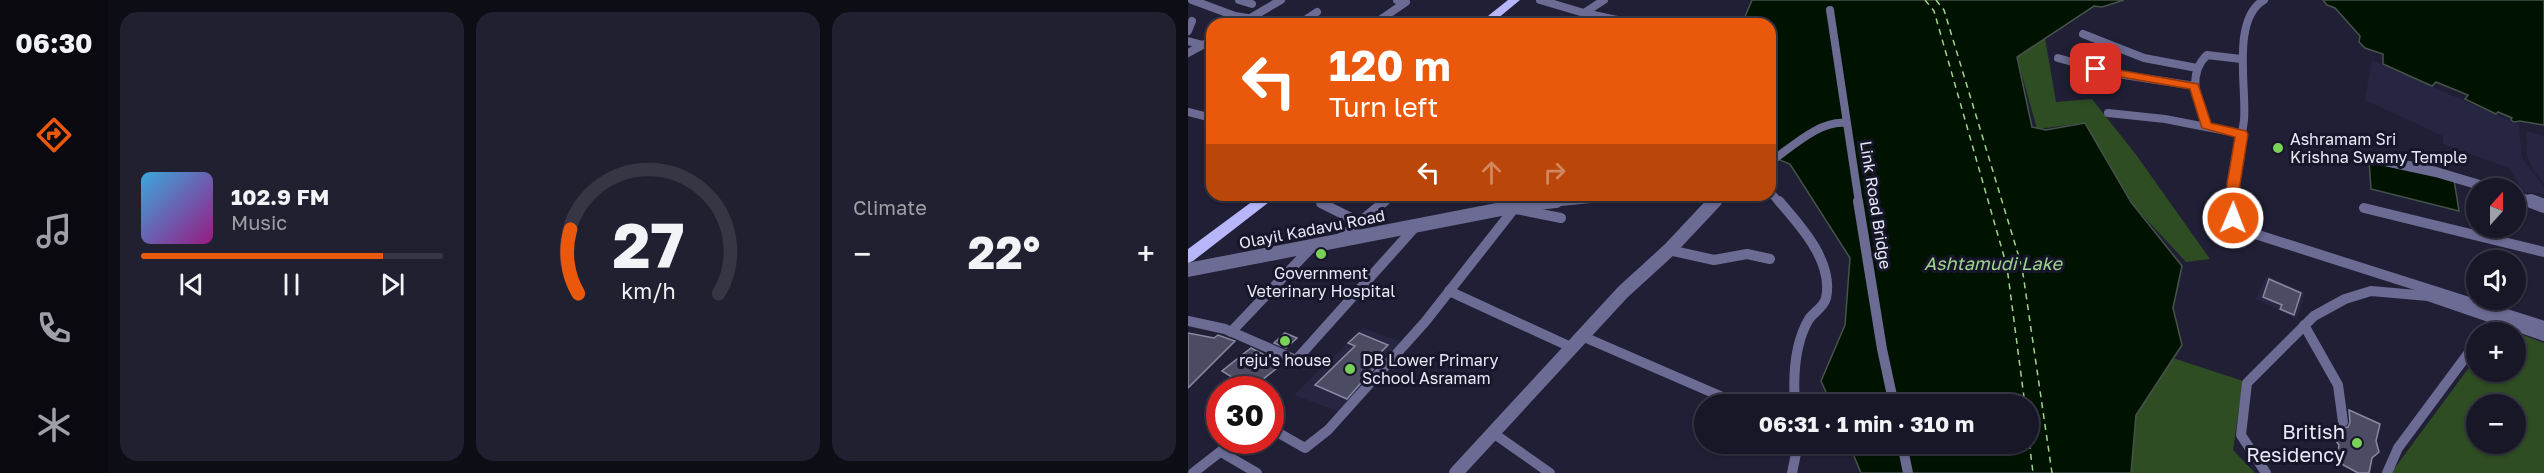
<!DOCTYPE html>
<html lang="en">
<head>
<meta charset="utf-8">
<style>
  :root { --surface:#181728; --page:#212030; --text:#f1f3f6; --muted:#9f9fa8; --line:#363645; --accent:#ea580c }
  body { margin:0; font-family:"Golos Text",sans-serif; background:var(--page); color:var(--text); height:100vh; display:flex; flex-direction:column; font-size:22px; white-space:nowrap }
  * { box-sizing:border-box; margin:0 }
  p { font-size:20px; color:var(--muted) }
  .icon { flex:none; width:33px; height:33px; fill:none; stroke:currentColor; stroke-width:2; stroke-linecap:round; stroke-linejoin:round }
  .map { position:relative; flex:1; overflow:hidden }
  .panel { display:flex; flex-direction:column; gap:12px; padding:12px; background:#0d0d16; width:1080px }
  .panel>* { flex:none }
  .hud { position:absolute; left:18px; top:18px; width:570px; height:183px; border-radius:18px; box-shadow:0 2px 4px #0004,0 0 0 2px var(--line); background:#ea580c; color:#fff; overflow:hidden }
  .needle { width:39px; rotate:21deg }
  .controls { position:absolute; left:1278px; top:178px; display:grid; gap:12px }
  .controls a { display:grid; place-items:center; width:60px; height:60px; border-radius:50%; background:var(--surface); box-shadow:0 2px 4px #0004,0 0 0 2px var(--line); font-size:30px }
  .speed { position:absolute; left:18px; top:376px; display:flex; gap:12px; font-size:30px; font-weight:700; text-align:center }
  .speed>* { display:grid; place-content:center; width:78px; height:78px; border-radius:50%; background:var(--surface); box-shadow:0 2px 4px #0004,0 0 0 2px var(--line); line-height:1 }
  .speed .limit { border:9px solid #d22; background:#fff; color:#111 }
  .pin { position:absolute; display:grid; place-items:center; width:51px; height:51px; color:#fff; margin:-26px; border-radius:12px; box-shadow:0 3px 9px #0006 }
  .me { position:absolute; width:66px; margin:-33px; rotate:1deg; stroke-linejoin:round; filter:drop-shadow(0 0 4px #0008) }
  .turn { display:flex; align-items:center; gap:21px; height:126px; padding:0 24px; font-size:27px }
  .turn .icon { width:78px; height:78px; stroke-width:2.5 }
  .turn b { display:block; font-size:42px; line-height:51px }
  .lanes { display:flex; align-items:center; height:57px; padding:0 24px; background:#0003; justify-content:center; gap:30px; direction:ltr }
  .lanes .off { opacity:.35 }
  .big { font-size:45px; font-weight:700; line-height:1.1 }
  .panel .widget { flex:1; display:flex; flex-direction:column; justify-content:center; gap:9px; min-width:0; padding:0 21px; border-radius:18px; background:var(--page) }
  .panel .dial { align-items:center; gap:0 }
  .dial svg { height:156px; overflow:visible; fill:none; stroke:var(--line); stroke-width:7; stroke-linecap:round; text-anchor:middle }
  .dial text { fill:var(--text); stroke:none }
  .song { display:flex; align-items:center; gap:18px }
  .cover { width:72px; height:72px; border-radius:9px; background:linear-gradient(135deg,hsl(200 70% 55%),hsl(310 70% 35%)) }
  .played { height:6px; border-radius:3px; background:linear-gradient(90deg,var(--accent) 80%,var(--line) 80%) }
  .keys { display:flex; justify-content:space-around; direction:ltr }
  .heat { display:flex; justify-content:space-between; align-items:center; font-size:33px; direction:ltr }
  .panel .tiles { flex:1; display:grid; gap:12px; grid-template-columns:repeat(3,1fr) }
  .trip { position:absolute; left:506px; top:394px; width:345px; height:60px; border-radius:30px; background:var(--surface); box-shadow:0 2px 4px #0004,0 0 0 2px var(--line); font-weight:700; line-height:60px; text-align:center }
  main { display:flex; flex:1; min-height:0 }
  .tabs { display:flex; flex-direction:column; width:108px; justify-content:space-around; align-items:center; background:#0a0910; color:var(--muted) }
  .tabs .icon { width:42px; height:42px }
  .tabs .on { color:var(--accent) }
  .tabs b { font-size:27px; color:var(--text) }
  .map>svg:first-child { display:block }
  .built { fill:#272642 }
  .green { fill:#2e4d23; fill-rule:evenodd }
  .water { fill:#001300; stroke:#46534a; stroke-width:1.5 }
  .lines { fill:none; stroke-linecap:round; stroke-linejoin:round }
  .ferry { stroke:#9ed48d; stroke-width:1.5; stroke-dasharray:6 5; stroke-linecap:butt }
  .building { fill:#4b4b63; stroke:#8888a3; stroke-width:1.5 }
  .minor-far1 { stroke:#6b6b94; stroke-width:8 }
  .minor { stroke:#6b6b94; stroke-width:10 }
  .tertiary-far1 { stroke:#6b6b94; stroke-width:10 }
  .tertiary { stroke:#6b6b94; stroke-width:14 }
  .primary { fill:#b7b6fa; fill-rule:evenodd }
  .route { fill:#ea580c; stroke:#983908; stroke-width:1.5 }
  .poi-dot { fill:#79d158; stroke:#17162a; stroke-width:2 }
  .labels { text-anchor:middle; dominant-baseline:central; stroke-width:6; stroke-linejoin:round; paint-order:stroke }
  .poi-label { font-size:16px; fill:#e8e9f7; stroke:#17162a; text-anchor:start }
  .street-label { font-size:16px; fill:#e8e9f7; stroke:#17162a }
  .water-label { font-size:18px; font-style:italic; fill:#9ed48d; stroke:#17162a }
  .near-poi-label { font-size:20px; fill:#e8e9f7; stroke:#17162a; text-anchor:end }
</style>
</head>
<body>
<main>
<nav class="tabs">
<b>06:30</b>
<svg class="icon on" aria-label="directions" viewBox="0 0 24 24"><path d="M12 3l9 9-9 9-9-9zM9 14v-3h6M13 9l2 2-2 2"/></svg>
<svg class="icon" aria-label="music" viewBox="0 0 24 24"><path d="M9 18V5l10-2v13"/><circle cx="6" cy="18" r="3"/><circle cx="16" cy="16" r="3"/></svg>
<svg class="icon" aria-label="phone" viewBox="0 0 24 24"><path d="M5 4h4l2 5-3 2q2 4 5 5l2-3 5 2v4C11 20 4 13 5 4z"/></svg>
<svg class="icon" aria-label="climate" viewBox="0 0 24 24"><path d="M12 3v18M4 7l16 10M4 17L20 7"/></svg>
</nav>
<section class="panel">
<div class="tiles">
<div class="widget">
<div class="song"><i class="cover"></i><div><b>102.9 FM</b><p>Music</p></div></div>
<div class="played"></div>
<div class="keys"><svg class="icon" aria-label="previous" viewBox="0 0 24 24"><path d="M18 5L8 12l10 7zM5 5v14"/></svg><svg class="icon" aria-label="pause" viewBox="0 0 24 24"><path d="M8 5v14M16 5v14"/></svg><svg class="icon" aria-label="next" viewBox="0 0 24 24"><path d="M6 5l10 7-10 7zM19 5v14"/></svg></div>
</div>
<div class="widget dial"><svg viewBox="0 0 100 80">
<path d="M14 69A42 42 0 1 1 86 69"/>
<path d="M14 69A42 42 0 0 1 10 36" stroke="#ea580c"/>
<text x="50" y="56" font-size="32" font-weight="700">27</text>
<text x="50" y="72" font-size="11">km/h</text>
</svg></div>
<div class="widget"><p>Climate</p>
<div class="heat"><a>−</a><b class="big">22°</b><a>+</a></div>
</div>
</div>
</section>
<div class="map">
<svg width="1356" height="473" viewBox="0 0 1356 473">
  <rect width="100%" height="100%" fill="#201f35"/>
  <!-- built -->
  <g class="built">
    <path d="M1184 60 1331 125 1334 158 1356 187V194L1336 192 1321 168 1255 144V136L1177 100Z"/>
    <path d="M1338 131 1356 136V183L1345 170 1339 155Z"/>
    <path d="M1079 275 1117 293 1109 319 1068 299Z"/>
    <path d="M175 328 216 343 152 412 106 395Z"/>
  </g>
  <!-- green -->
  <g class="green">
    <path d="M857 38 868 102 904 99 949 156 1022 259 998 262 947 207 897 123 849 129 829 57Z"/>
    <path d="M1311 326 1356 343V473H1203L1288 358V372H1328V333H1306ZM1288 405H1328V444H1288Z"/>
    <path d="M985 358 1055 381 1045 450 1067 473H943L948 415Z"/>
  </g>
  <!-- water -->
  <g class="water">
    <path d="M564 0H936L914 7 906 6 829 57 844 127 858 130 897 123 943 202 994 266 985 308 994 345 948 415 943 473H673L661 444H840V405H644L633 381 657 325 662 258 602 164 582 156V24H554Z"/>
    <path d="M1135 0H1356V125L1332 121 1326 122 1323 120 1324 118 1310 112 1308 114 1277 99 1280 95 1248 82 1244 86 1195 64V54L1177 48 1171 42 1172 36 1147 8 1139 5Z"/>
    <path d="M1181 160 1266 180 1271 211 1183 189Z"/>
  </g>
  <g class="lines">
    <!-- ferry -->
    <g class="ferry">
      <path d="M737 0 746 11 819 267 837 405"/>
      <path d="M748 0 756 10 834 267 864 473"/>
      <path d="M840 432 845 473"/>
    </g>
  </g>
  <!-- building -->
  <g class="building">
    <path d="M1081 279 1113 293 1106 315 1092 309 1094 305 1075 297Z"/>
    <path d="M0 333 26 338 30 335 47 341 0 388Z"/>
    <path d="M97 333 109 338 98 348 86 343Z"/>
    <path d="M171 333 200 345 187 358 193 360 159 399 127 385 167 346 160 343Z"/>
    <path d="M63 348 94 364 63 389 34 371Z"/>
    <path d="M1161 410 1192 424 1188 441 1191 452 1184 458 1181 473H1170L1148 461 1151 445 1144 436 1145 429 1160 427 1162 422Z"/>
  </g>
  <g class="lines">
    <!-- minor-far1 -->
    <g class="minor-far1">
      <path d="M4 0 47 16 98 24"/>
      <path d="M51 0 64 4"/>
      <path d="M352 0 396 13 448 24"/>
      <path d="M642 10 671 203"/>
      <path d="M396 13 416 0"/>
      <path d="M52 24 93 0"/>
      <path d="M111 24 129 12"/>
      <path d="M186 24 218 2 209 0"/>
      <path d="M0 31 4 21"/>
      <path d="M895 34 956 58 1009 68"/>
      <path d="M0 41 15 45"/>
      <path d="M0 53 24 40"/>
      <path d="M870 58 923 73 1007 86"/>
      <path d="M0 112 24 118"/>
      <path d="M920 113 977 119 1054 134"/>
      <path d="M1018 126C1010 102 998 75 1019 55L1053 59"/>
      <path d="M582 162C603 148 631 120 658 123"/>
      <path d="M582 192 592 203"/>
      <path d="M195 203 204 195"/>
      <path d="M1044 203C1043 175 1053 147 1056 120 1059 88 1043 19 1076 0"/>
    </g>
    <!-- minor -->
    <g class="minor">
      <path d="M591 201C612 225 646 262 638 298 636 307 626 312 621 319 606 344 605 377 607 405"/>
      <path d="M670 201 694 349 706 405"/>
      <path d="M1044 201 1047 223 1064 233 1356 326"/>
      <path d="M133 203 171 222"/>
      <path d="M1176 208 1356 252"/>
      <path d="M328 209 373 218"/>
      <path d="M150 240 197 201"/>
      <path d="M481 250 526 260 559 254 582 259"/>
      <path d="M261 291 385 348"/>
      <path d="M0 321 37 329 108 360 229 225"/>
      <path d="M1116 325 1150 385 1155 422"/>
      <path d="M43 332 124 247"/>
      <path d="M1296 333 1307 318"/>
      <path d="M396 337 553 405"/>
      <path d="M82 428 117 448 140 430 237 322 329 205"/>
      <path d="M305 433 362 473"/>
      <path d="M714 444 720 473"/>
      <path d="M33 452 69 473"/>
      <path d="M5 473 46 441"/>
      <path d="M604 473 610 444"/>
      <path d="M1078 473 1053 435 1059 383 1126 316 1157 299 1183 291 1240 296 1356 336"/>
      <path d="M1199 473 1210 448 1288 343"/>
    </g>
    <!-- tertiary-far1 -->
    <g class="tertiary-far1">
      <path d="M1183 158 1248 172 1305 189"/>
      <path d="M1328 196 1347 203"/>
      <path d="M353 203 433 195"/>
      <path d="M526 203 532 195"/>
    </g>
    <!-- tertiary -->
    <g class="tertiary">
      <path d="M1343 201 1356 206"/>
      <path d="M0 270 339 204 368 201"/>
      <path d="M268 473 435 292 481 250 527 201"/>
    </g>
    <!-- primary -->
    <g class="primary">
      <path d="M320 0H332L303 24H290Z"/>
      <path d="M73 195H90L5 261 0 263V249Z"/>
    </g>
  </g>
  <!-- route -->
  <path class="route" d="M908 66 1010 84 1023 123 1058 131 1060 134 1052 184 1050 221H1040L1039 218V184L1047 137 1014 128 1002 89 904 72 903 69Z"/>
  <!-- markers -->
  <g class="poi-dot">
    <circle cx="1090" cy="148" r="6"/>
    <circle cx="133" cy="254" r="6"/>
    <circle cx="97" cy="341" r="6"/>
    <circle cx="162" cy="369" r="6"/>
    <circle cx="1169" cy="443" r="6"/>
  </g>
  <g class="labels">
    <!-- poi labels -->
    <g class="poi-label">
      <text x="1102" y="139">Ashramam Sri<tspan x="1102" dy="18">Krishna Swamy Temple</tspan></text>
      <text x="133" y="273" text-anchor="middle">Government<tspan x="133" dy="18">Veterinary Hospital</tspan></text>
      <text x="97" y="360" text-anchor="middle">reju's house</text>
      <text x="174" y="360">DB Lower Primary<tspan x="174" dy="18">School Asramam</tspan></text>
    </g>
    <!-- street labels -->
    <g class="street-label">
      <text transform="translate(688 205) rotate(81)">Link Road Bridge</text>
      <text transform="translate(124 229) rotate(-11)">Olayil Kadavu Road</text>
    </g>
    <!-- water labels -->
    <g class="water-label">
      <text x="805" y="263">Ashtamudi Lake</text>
    </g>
    <!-- near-poi labels -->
    <g class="near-poi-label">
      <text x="1157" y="431">British<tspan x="1157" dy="23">Residency</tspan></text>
    </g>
  </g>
</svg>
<div class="controls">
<a><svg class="needle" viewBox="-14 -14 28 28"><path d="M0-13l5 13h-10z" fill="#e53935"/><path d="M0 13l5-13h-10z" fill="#9f9fa8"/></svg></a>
<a><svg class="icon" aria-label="sound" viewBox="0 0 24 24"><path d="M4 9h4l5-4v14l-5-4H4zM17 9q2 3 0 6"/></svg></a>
<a>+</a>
<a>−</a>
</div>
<div class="speed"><div class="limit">30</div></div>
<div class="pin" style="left:908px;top:69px;background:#d93025"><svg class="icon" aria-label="arrive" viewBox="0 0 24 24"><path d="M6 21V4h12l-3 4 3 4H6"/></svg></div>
<svg class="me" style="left:1045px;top:218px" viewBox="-20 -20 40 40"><circle r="17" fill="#ea580c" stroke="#fff" stroke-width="3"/><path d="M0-11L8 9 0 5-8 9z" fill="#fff"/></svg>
<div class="trip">06:31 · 1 min · 310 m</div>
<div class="hud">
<div class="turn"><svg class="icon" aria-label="left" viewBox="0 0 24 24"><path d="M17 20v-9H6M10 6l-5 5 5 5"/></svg><div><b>120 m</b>Turn left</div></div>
<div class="lanes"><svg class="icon" aria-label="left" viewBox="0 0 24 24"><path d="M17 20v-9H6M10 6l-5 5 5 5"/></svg><svg class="icon off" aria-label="ahead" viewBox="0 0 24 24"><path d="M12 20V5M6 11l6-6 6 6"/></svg><svg class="icon off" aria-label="right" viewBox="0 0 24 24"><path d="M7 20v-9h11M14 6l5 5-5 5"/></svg></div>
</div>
</div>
</main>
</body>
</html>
